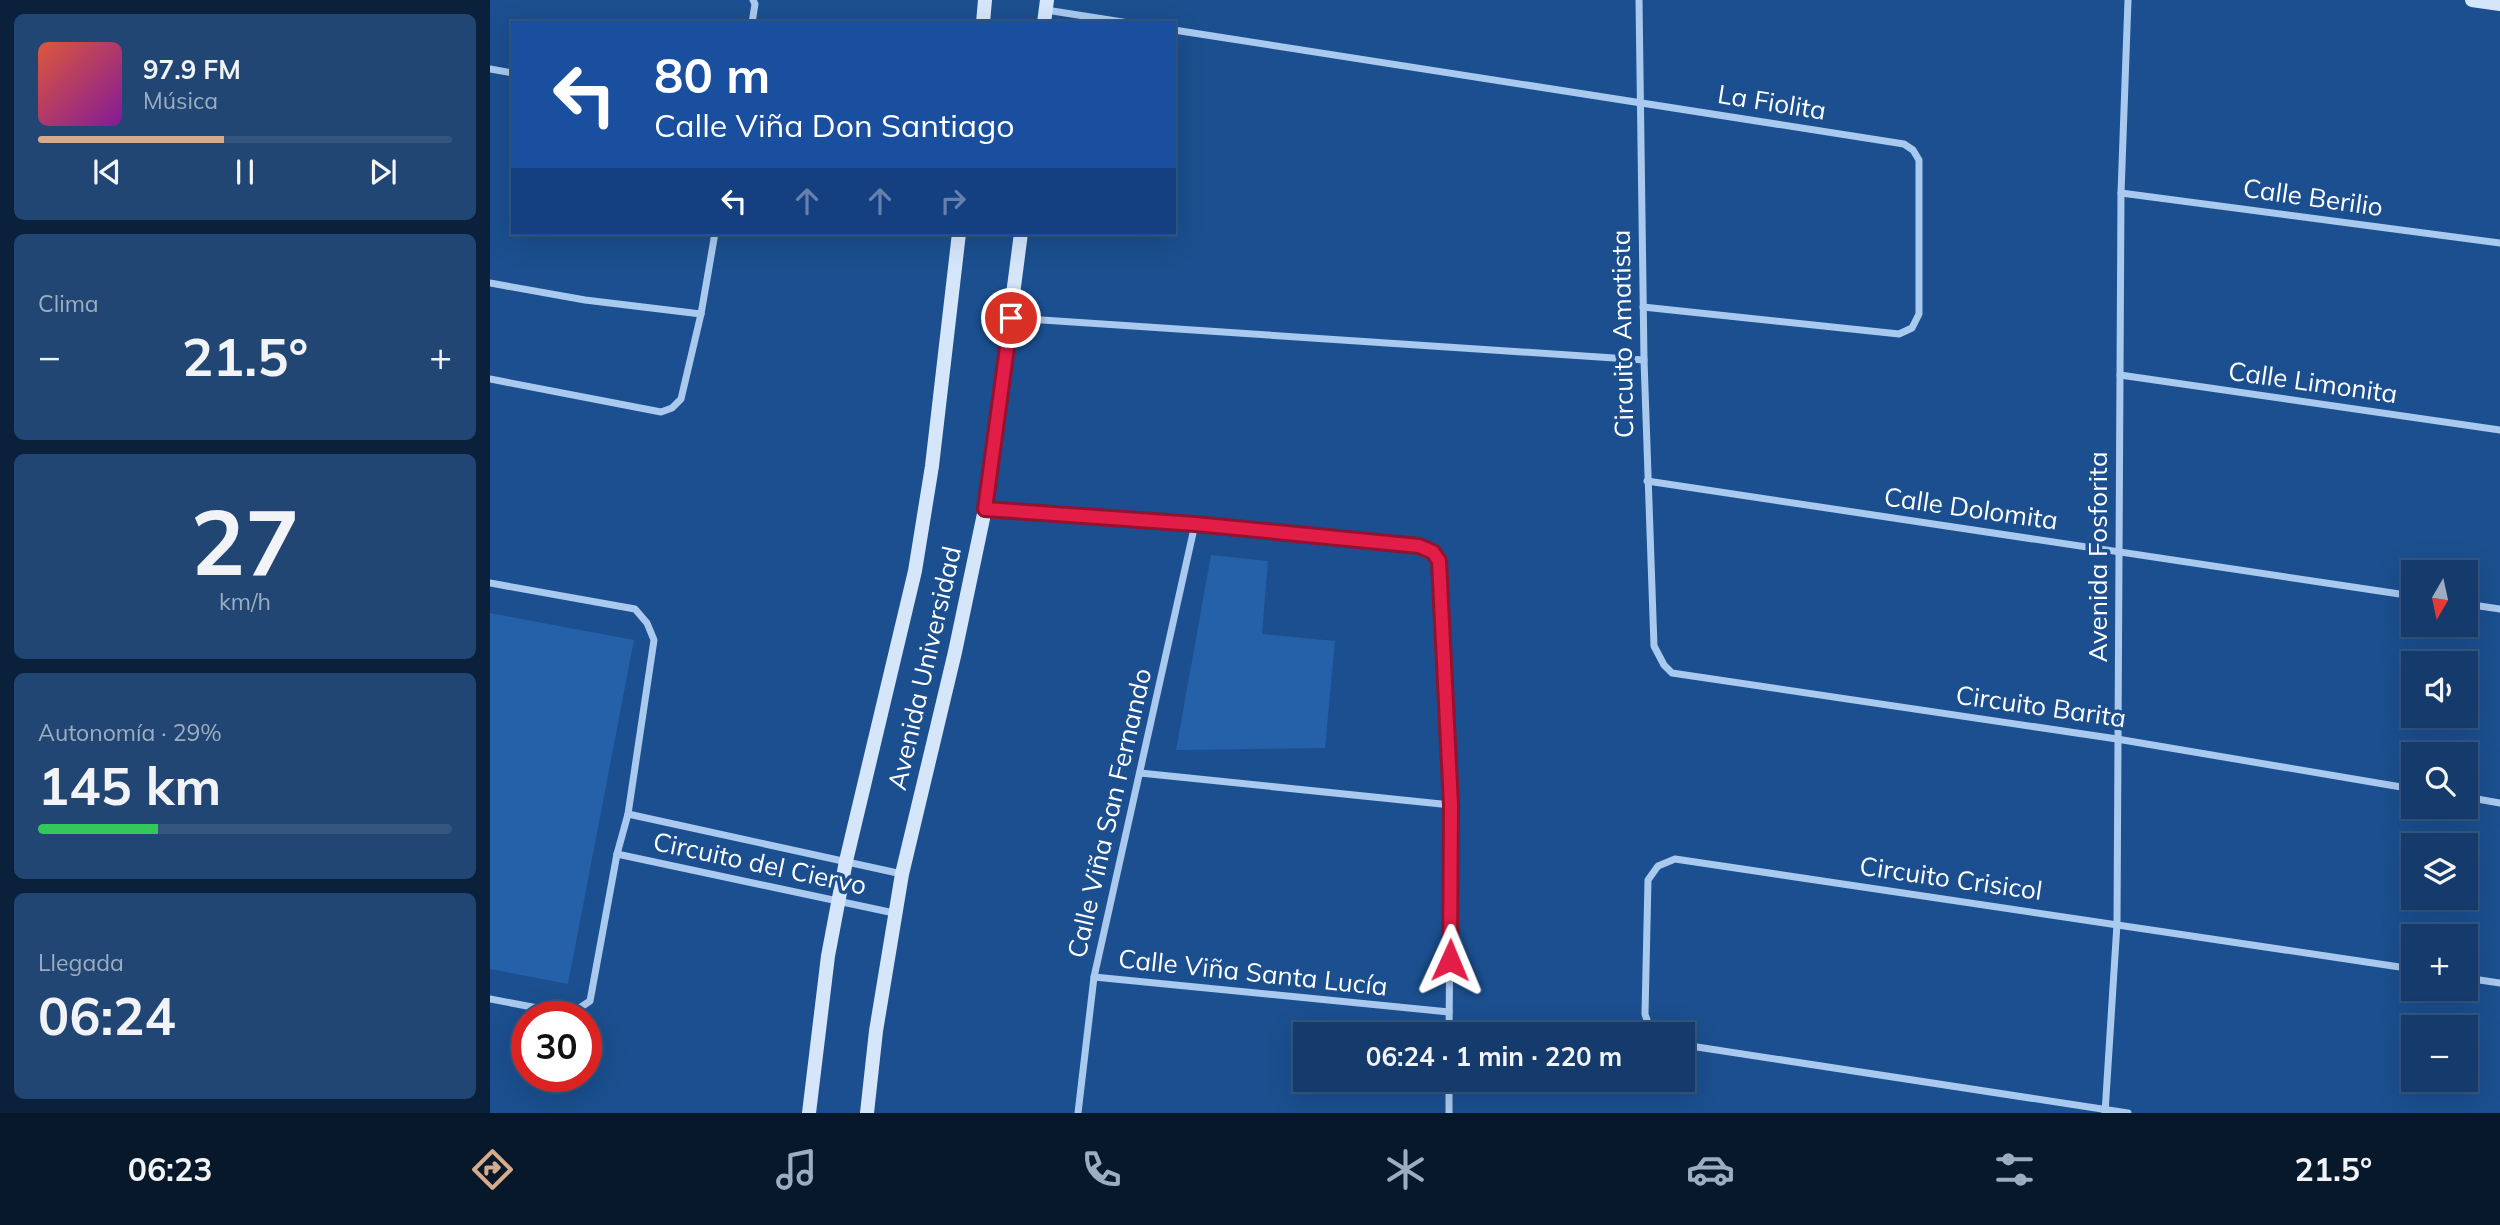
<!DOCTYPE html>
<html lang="es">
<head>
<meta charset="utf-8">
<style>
  :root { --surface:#143b6b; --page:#214673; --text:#f1f3f6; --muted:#9dadc1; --line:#33557e; --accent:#d6ab8b }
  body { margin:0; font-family:Mulish,sans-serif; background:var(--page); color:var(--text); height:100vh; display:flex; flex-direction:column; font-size:26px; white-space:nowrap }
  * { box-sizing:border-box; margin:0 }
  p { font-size:23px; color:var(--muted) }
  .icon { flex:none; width:38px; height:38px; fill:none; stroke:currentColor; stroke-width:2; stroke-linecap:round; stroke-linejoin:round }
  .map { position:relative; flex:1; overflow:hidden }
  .details { display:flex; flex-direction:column; gap:14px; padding:14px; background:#0b203b; width:490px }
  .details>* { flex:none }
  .guide { position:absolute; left:21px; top:21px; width:665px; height:214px; border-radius:0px; box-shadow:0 7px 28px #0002,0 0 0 2px var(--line); background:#1a4fa0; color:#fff; overflow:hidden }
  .needle { width:46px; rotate:189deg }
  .controls { position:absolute; left:1911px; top:560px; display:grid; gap:14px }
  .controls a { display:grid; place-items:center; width:77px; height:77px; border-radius:0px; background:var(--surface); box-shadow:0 7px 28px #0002,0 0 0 2px var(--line); font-size:35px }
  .speed { position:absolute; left:21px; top:1001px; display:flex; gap:14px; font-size:35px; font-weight:700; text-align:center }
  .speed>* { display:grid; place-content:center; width:91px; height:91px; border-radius:50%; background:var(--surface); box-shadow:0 7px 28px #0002,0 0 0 2px var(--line); line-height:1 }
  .speed .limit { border:10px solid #d22; background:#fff; color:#111 }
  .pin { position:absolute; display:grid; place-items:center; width:60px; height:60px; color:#fff; margin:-30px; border:4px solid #fff; border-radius:50%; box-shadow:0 2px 7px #0007 }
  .me { position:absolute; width:77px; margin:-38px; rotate:1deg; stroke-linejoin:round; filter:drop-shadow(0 0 5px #0008) }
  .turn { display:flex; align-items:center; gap:24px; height:147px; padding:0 28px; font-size:32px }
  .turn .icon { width:91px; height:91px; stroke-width:2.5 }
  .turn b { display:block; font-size:49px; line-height:60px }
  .lanes { display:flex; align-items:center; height:66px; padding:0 28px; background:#0003; justify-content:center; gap:35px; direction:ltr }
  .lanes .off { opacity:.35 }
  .big { font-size:52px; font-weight:700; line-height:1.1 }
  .details .card { flex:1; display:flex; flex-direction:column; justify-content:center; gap:10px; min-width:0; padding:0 24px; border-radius:10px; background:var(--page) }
  .details .dial { align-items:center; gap:0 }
  .dial b { font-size:91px; line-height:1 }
  .song { display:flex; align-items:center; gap:21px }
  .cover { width:84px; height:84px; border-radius:10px; background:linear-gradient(135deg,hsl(10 70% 55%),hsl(290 70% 35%)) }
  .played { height:7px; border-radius:4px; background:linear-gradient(90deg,var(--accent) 45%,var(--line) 45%) }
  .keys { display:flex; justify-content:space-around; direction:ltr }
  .heat { display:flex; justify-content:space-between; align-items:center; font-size:38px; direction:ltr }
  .charge { height:10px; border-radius:5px; background:linear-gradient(90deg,#34c759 29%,var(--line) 0) }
  .trip { position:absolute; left:803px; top:1022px; width:402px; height:70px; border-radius:0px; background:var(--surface); box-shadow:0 7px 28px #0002,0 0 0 2px var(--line); font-weight:700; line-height:70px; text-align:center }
  .tab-bar { display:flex; height:112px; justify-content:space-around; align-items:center; background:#08182b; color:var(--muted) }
  .tab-bar .icon { width:49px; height:49px }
  .tab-bar .active { color:var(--accent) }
  .tab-bar b { font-size:32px; color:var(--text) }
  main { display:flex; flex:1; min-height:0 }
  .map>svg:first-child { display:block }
  .green { fill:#2461a8 }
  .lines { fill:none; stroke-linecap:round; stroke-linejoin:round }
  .street { stroke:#a9c9ee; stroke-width:7 }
  .secondary { stroke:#d6e6fa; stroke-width:14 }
  .route-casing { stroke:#92132f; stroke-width:18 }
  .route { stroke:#e11d48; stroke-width:12 }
  .labels { text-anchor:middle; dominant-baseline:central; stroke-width:7; stroke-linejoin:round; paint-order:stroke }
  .street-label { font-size:26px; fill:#fff; stroke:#1b4f8f }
</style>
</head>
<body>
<main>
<section class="details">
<div class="card">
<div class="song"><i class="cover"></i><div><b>97.9 FM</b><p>Música</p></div></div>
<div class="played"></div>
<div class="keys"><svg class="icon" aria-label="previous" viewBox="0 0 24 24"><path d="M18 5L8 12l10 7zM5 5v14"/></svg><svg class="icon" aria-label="pause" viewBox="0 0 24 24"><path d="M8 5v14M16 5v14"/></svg><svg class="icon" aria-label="next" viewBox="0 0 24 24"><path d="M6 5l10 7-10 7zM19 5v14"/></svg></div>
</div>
<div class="card"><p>Clima</p>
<div class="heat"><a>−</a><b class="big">21.5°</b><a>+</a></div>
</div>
<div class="card dial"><b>27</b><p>km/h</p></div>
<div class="card"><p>Autonomía · 29%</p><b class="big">145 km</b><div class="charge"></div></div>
<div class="card"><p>Llegada</p><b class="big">06:24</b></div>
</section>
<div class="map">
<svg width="2010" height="1113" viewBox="0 0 2010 1113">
  <rect width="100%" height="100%" fill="#1b4f8f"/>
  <!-- green -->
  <g class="green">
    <path d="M721 555 778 561 772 634 845 641 835 748 686 750Z"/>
    <path d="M0 613 144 640 78 984 0 969Z"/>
  </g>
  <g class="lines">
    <!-- street -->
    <g class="street">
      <path d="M1149 0 1154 360 1164 646 1174 665 1182 673 1627 739 1923 789"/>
      <path d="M556 10 639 23"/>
      <path d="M262 23 265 4 263 0"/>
      <path d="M684 30 1414 144 1423 150 1429 160V314L1422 328 1409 334 1153 307"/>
      <path d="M0 69 23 73"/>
      <path d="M1631 193 2010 243"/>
      <path d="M0 283 95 300 211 314"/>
      <path d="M521 318 1154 360"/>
      <path d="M1630 375 2010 430"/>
      <path d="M0 379 171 412 182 408 191 399 211 314 225 233"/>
      <path d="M1157 481 1923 596"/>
      <path d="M496 509 705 524 929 546 943 552 949 561 961 805 959 1034"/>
      <path d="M0 583 145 609 157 623 164 640 138 814 127 854 100 1001 88 1009 74 1013 0 999"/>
      <path d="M1976 604 2010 609"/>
      <path d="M650 773 961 805"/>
      <path d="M1976 797 2010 803"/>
      <path d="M138 814 412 874"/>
      <path d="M127 854 404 913"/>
      <path d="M604 977 959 1012"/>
      <path d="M1976 978 2010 983"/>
      <path d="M1167 1034 1160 1029 1155 1014 1158 880 1168 866 1185 859 1923 969"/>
      <path d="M1194 1045 1638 1113"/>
      <path d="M588 1113 604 977 705 524"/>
      <path d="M959 1113V1080"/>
      <path d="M1615 1113 1627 924 1631 193 1638 0"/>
    </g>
    <!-- secondary -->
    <g class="secondary">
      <path d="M1982 0 2010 4"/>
      <path d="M493 23 495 0"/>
      <path d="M554 23 557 0"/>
      <path d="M319 1113 338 956 356 861 425 571 442 466 469 233"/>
      <path d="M377 1113 386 1031 412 874 465 652 495 509 531 233"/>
    </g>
  </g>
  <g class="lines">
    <!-- route casing -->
    <g class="route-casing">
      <path id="route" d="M521 318 495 509 705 524 929 546 943 552 949 561 961 805 960 960"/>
    </g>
    <!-- route -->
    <use href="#route" class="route"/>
  </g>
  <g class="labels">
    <!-- street labels -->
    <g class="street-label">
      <text transform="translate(1282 102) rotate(9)">La Fiolita</text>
      <text transform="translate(1823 197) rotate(8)">Calle Berilio</text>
      <text transform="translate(1132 334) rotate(-91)">Circuito Amatista</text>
      <text transform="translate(1823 382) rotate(8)">Calle Limonita</text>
      <text transform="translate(1481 508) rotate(8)">Calle Dolomita</text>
      <text transform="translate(1607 557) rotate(-90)">Avenida Fosforita</text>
      <text transform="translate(434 668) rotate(-77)">Avenida Universidad</text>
      <text transform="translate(1551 706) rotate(8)">Circuito Barita</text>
      <text transform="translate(619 813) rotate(-77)">Calle Viña San Fernando</text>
      <text transform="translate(270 863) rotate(12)">Circuito del Ciervo</text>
      <text transform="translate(1461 878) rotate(8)">Circuito Crisicol</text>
      <text transform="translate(763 972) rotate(6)">Calle Viña Santa Lucía</text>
    </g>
  </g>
</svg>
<div class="controls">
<a><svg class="needle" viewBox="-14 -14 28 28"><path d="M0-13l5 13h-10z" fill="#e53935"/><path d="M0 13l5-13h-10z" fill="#9dadc1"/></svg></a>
<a><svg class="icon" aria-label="sound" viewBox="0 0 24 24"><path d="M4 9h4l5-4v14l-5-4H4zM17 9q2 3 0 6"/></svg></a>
<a><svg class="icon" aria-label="search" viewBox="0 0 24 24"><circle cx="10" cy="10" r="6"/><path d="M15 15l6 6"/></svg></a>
<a><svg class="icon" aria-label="layers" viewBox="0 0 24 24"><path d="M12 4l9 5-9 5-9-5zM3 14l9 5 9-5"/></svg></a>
<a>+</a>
<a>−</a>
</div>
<div class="speed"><div class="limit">30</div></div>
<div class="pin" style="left:521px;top:318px;background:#d93025"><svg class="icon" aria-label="arrive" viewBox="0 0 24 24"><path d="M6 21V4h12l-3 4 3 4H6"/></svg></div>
<svg class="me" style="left:960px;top:960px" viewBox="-20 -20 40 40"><path d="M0-17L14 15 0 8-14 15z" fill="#e11d48" stroke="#fff" stroke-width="4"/></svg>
<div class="trip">06:24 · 1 min · 220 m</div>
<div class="guide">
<div class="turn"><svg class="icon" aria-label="left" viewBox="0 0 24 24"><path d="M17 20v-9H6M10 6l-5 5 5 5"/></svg><div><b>80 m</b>Calle Viña Don Santiago</div></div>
<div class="lanes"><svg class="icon" aria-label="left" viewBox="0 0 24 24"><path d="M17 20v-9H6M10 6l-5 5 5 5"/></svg><svg class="icon off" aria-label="ahead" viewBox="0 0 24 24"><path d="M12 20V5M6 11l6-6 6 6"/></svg><svg class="icon off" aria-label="ahead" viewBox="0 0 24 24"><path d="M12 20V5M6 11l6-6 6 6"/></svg><svg class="icon off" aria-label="right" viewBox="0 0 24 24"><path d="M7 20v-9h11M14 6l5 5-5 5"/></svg></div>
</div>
</div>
</main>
<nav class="tab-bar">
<b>06:23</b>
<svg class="icon active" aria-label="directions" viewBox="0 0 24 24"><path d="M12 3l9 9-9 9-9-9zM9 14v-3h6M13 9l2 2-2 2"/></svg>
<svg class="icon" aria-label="music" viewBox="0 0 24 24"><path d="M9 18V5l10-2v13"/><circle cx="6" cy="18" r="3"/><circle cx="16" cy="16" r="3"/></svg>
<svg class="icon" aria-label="phone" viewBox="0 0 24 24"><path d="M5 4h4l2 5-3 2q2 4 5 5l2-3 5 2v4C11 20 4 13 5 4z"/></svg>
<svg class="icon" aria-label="climate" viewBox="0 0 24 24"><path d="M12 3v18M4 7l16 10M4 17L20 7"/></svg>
<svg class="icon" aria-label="car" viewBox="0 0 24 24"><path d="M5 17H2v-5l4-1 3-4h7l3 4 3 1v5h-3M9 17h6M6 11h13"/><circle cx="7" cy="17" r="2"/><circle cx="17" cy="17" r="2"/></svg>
<svg class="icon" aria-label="filters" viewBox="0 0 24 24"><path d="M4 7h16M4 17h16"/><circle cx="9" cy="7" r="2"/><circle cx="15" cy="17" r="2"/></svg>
<b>21.5°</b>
</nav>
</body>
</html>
